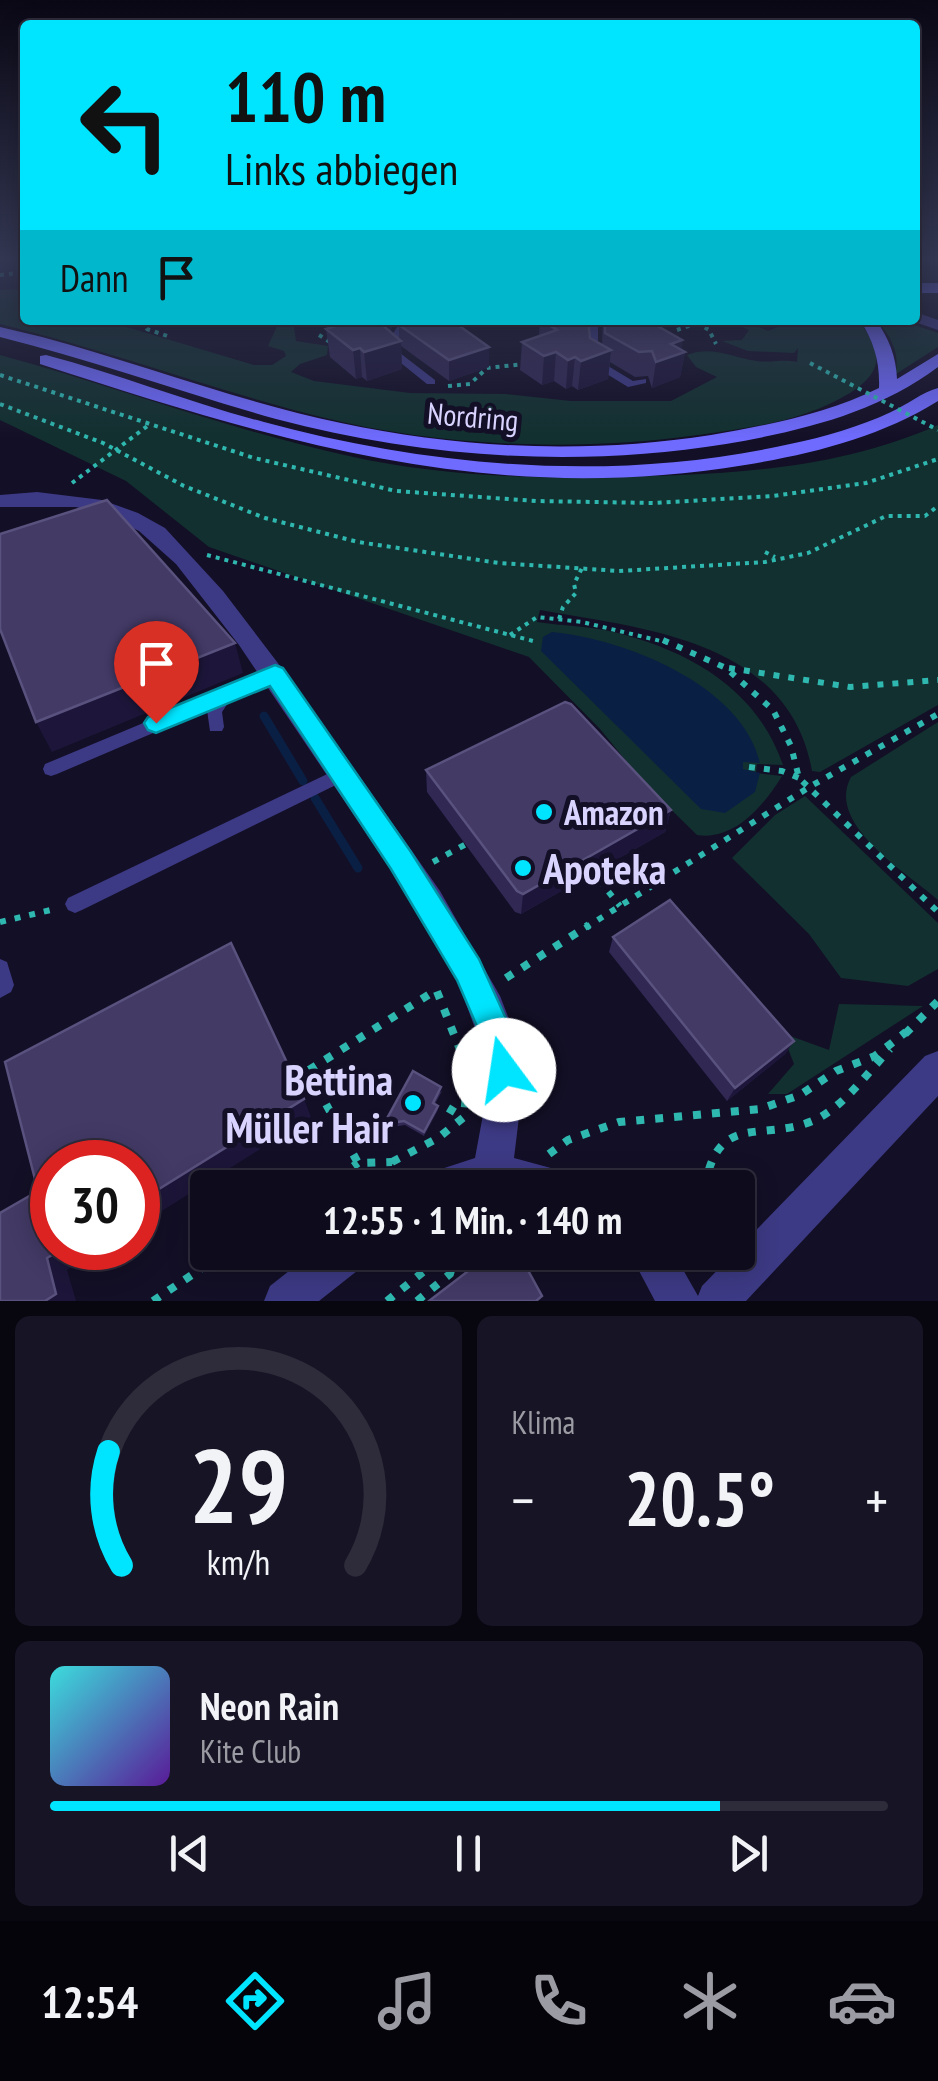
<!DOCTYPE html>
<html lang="de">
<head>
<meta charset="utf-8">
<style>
  :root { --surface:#0e0b1c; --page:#171425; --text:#f1f3f6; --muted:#9b9ba3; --line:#2e2b3b; --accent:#00e5ff }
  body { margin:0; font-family:"PT Sans Narrow",sans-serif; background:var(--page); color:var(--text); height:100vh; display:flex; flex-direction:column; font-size:38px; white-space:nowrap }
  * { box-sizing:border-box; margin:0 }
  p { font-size:32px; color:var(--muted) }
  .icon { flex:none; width:55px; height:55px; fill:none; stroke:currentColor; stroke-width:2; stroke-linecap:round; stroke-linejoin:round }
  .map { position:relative; height:1301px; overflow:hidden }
  .drawer { display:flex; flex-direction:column; gap:15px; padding:15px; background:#08060f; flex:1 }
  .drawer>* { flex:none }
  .banner { position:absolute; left:20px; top:20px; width:900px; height:305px; border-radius:10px; box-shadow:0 5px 25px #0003,0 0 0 2px var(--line); background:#00e5ff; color:#111; overflow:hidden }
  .speed { position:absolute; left:30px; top:1140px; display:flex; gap:20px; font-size:50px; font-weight:700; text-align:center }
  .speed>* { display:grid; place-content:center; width:130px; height:130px; border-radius:50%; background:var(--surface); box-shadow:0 5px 25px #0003,0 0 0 2px var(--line); line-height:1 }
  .speed .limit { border:15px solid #d22; background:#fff; color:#111 }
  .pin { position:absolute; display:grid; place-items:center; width:85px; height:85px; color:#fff; margin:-102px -42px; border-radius:50% 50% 50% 0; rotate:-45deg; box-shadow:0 0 10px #0007 }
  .pin .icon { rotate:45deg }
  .me { position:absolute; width:110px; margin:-55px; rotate:346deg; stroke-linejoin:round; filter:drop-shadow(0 0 8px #0008) }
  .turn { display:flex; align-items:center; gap:35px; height:210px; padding:0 40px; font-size:45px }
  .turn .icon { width:130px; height:130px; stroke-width:2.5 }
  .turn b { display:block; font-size:70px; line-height:85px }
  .then { display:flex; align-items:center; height:95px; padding:0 40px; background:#0003; gap:20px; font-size:38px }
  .big { font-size:75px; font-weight:700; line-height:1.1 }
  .drawer .tile { flex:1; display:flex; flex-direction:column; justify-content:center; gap:15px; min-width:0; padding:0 35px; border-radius:15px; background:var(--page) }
  .drawer .dial { align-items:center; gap:0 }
  .dial svg { height:260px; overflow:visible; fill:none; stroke:var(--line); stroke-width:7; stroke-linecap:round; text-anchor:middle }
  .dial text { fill:var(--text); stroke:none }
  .song { display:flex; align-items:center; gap:30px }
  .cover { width:120px; height:120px; border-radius:15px; background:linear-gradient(135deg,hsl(180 70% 55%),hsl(270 70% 35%)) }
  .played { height:10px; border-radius:5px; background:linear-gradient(90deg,var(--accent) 80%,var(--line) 80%) }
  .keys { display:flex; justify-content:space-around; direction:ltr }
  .heat { display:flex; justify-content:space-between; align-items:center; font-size:55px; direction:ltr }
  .drawer .tiles { flex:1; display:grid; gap:15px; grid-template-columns:1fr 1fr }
  .tile:last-child { grid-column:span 2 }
  .trip { position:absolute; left:190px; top:1170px; width:565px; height:100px; border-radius:10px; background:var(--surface); box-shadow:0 5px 25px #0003,0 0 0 2px var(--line); font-weight:700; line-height:100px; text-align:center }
  .tabs { display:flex; height:160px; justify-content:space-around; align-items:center; background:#06040b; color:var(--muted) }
  .tabs .icon { width:70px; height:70px }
  .tabs .on { color:var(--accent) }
  .tabs b { font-size:45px; color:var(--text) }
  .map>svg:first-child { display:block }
  .green { fill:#12302f }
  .water { fill:#0a1f44 }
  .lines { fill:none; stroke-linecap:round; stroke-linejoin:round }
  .stream { stroke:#0a1f44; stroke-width:9 }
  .path-far2 { stroke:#2fb8b0; stroke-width:4; stroke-dasharray:4 5; stroke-linecap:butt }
  .path-far1 { stroke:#2fb8b0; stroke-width:6; stroke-dasharray:6 9; stroke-linecap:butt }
  .path { stroke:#2fb8b0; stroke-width:8; stroke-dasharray:8 11; stroke-linecap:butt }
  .lane { fill:#3d3a85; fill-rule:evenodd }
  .street { fill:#3d3a85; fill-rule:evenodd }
  .secondary { fill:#6f6bff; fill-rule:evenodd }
  .path-bridge { stroke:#2fb8b0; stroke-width:4; stroke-dasharray:4 5; stroke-linecap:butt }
  .wall { fill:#312854 }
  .shaded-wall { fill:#1d163a }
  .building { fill:#433a66; stroke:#5a527e; stroke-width:2.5 }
  .route { fill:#00e5ff; stroke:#0095a6; stroke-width:2.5 }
  .poi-dot { fill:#00e5ff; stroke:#130f26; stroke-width:4 }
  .labels { text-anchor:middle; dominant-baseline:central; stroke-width:10; stroke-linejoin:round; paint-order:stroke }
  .far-street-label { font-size:30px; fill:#d9d4ff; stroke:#130f26 }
  .poi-label { font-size:35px; font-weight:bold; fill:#d9d4ff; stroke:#130f26; text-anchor:start }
  .near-poi-label { font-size:42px; font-weight:bold; fill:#d9d4ff; stroke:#130f26; text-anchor:start }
</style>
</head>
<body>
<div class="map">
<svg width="938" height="1301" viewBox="0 0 938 1301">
  <rect width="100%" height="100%" fill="#130f26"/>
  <!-- green -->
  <g class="green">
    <path d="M25 289V320H103L254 365H272L286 356 284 351 268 346 280 320H293L296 341 328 346 327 355 300 364 291 372 314 381 410 393 506 394 571 401H671L717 377 696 367 687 355C712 345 733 358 757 361 770 363 782 359 797 362L798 348 794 353 748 351 722 341 742 340 749 330 736 324 743 320 768 331 780 326 770 320H858C882 351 886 370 850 393 805 421 749 428 698 435 575 452 441 447 321 417 213 390 108 350 0 324V290Z"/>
    <path d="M877 320H900L938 333V347L896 374C899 351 892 339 877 320Z"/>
    <path d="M0 355C117 387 230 430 349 456 457 480 570 480 680 475 771 471 854 462 938 425V705L820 772 812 771C789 641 647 629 540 610L537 622C563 626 589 626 614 632 690 651 757 689 783 765L757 764 756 773 782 776C764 805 735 841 697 835L645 784 600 729 529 657 209 547 126 481 0 420Z"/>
    <path d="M938 722V900C907 873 825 824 851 777Z"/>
    <path d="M805 796 938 923V969L908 986 841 978 809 934 732 858 775 815Z"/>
    <path d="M839 1004 923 1006 787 1094H768L794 1064 782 1033 829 1050Z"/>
  </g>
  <!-- water -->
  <path class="water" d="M552 632C625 639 742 685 760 763L743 762V769L760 773 755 792 725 813 701 809 541 651 543 637Z"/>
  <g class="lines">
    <!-- stream -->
    <g class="stream">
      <path d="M264 716 303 781"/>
      <path d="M315 798 358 868"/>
    </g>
    <!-- path-far2 -->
    <g class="path-far2">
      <path d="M0 275 25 272"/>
      <path d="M143 320 147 329 170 337"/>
      <path d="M697 323 709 330 716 344"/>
      <path d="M677 330 706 320"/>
      <path d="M319 335 333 344"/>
      <path d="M0 375 254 458 396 491 536 501 653 503 773 496 866 483 938 459"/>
      <path d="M448 386 470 384 487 368 524 364"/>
      <path d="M0 404 103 443 184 486 265 518 358 542 499 563 619 571 765 562 808 553 886 516H925L938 506"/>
      <path d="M72 483 150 424"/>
      <path d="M765 552 775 557"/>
      <path d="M207 555 533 641"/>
      <path d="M559 619 563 607 576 593 574 584 582 568"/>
      <path d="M510 635 537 617 582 622 669 643"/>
    </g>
    <!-- path-far1 -->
    <g class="path-far1">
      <path d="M663 640 726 668 773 710 791 746 799 778 938 912"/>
      <path d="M729 668 850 687 938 680"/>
      <path d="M749 767 782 771 799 778"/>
      <path d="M631 859 654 885"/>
      <path d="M433 862 466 844"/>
      <path d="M599 880 620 906"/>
      <path d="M0 922 55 909"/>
      <path d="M585 928 811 786 938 714"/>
    </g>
    <!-- path -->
    <g class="path">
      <path d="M506 978 589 925"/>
      <path d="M905 1034 938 1001"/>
      <path d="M308 1071 358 1163 392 1162 404 1188"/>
      <path d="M293 1080 436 990"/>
      <path d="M448 1108 463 1117"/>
      <path d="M549 1154 568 1140 619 1122 760 1109 800 1095 836 1071 875 1056 906 1032"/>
      <path d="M392 1162 438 1138 464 1117 468 1070 436 989"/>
      <path d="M322 1188 358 1163"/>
      <path d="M705 1188C717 1109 764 1144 817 1119 846 1104 868 1072 890 1049"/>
      <path d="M153 1301 226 1252"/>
      <path d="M387 1301 448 1252"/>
      <path d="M417 1301 450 1274 456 1252"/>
    </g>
    <!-- lane -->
    <g class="lane">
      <path d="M402 320H412L396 344V350L435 380V384H427L386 351V344Z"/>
      <path d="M582 320H592L598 326V360L633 381 646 379V383L628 387 589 363 588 327Z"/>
      <path d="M275 668 280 670 283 674 280 678 230 700 222 712 224 727 222 731H210L207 710 57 774 51 776 45 774 43 769 45 764Z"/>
      <path d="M342 767 348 769 350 774 348 779 82 910 75 913 68 910 65 904 68 898Z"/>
      <path d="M0 959 7 962 14 985 11 992 0 998Z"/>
    </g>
    <!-- street -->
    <g class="street">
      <path d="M915 312 938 320V330L909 320H915Z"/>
      <path d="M37 492 102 500 138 513 165 528 223 591 303 696 440 891 500 996 518 1042 524 1076 514 1158 573 1174 579 1188H420L426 1174 475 1158 487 1093 486 1059 459 984 395 876 239 645 176 564 139 531 106 515 76 507H0V495Z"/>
      <path d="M938 1051V1096L746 1301H655L629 1252H673L698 1296 702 1286 925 1056Z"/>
      <path d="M313 1252H367L362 1267 319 1301H264L270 1286Z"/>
    </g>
    <!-- secondary -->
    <g class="secondary">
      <rect x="915" y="283" width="23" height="10"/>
      <path d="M860 320H876C889 339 896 356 897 379L938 354V367C877 413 801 431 726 444 576 468 423 458 276 419 183 393 93 360 0 337V327L42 337C142 364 240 402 341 423 462 449 589 454 711 435 769 425 826 414 879 388 880 362 874 342 860 320Z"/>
      <path d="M46 355C119 374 190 403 264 422 433 468 617 483 790 444 824 437 859 427 891 412 907 405 922 392 938 388V401C880 437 812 454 745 465 487 507 281 442 40 364V356Z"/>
    </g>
    <!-- path-bridge -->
    <path class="path-bridge" d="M810 363 938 430"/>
  </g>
  <!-- wall -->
  <g class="wall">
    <path d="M336 320H396L390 331 399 340V325L489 367 449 381 401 346 402 369 367 381 362 377 356 379 330 357 326 329 339 325Z"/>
    <path d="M540 320 590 338 602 345 603 320H647L682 340 681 350 685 352 680 377 652 388 648 376 635 377 610 362 608 379 578 390 572 386 566 389 554 381 542 385 520 370 522 342 539 336Z"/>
    <path d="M426 770 671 810 665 832 521 914 515 912 427 792Z"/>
    <path d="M613 937 794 1041 785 1054 727 1101 609 952Z"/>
    <path d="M442 1091 435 1104 438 1110 424 1136 405 1125 385 1128 384 1124Z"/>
  </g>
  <!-- shaded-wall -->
  <g class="shaded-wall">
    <path d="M0 258H25V268L0 272Z"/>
    <path d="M232 320H259L233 327Z"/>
    <path d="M380 320H396L383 342 401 341 402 369 367 381 364 352Z"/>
    <path d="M682 340 680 354 685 352 680 377 652 388 656 362 671 344Z"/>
    <path d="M489 347V367L449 381V360Z"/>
    <path d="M360 348 362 377 356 379 353 350Z"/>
    <path d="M611 350 608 379 578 390 581 361Z"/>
    <path d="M556 352 554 381 542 385 544 356Z"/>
    <path d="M575 357 572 386 566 389 568 360Z"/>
    <path d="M235 643 243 673 52 752 36 722Z"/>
    <path d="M671 810 665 832 521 914 523 894Z"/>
    <path d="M794 1041 785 1054 727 1101 735 1088Z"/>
    <path d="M304 1099 311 1117 138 1226V1202Z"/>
    <path d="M438 1106V1110L424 1136V1132Z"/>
    <path d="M64 1248H104L67 1270 76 1301H45L47 1258Z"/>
  </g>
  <!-- building -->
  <g class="building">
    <path d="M350 320H380V323L401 341 364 352 360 348 353 350 326 329 352 321Z"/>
    <path d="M402 320H451L489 347 449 360 399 325Z"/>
    <path d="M541 320H588L590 338 611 350 581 361 575 357 568 360 556 352 544 356 522 342 557 330Z"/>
    <path d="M605 320H647L682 340 671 344 685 352 656 362 652 351 639 352 605 333Z"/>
    <path d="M107 500 235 643 36 722 0 629V534Z"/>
    <path d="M565 702 571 704 671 810 523 894 517 891 426 770Z"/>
    <path d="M670 900 794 1041 735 1088 613 937Z"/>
    <path d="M231 943 304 1099 138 1202V1162H52V1248H64L47 1258 56 1294 45 1301H0V1213L38 1191 5 1062Z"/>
    <path d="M413 1071 441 1087 433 1103 438 1106 424 1132 404 1121 384 1124Z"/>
    <path d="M493 1252H518L542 1296 536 1301H429Z"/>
  </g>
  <!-- sky -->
  <linearGradient id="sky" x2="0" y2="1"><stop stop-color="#0a0815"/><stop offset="0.59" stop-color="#333752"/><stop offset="1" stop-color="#333752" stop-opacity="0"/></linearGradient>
  <rect width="938" height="440" fill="url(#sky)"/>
  <!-- route -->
  <path class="route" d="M275 665 283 668 411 852 479 959 518 1045 520 1070 515 1082 504 1087 492 1082 485 1045 457 980 391 869 270 686 156 733 148 730 144 723 148 717Z"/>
  <!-- markers -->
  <g class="poi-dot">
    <circle cx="544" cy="812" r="10"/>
    <circle cx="523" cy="868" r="10"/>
    <circle cx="413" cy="1103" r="10"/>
  </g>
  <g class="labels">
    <!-- far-street labels -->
    <g class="far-street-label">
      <text transform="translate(473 416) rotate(5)">Nordring</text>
    </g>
    <!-- poi labels -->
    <g class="poi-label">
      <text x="564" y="812">Amazon</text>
    </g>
    <!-- near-poi labels -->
    <g class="near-poi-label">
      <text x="543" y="868">Apoteka</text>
      <text x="393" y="1079" text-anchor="end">Bettina<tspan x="393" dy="48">Müller Hair</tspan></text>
    </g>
  </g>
</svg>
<div class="speed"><div class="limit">30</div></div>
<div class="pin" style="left:156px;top:723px;background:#d93025"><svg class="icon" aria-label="arrive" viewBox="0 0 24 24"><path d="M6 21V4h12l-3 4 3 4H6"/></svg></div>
<svg class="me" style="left:504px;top:1070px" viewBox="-20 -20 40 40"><circle r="19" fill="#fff"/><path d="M0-13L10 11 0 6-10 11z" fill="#00e5ff"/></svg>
<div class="trip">12:55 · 1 Min. · 140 m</div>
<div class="banner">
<div class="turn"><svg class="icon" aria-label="left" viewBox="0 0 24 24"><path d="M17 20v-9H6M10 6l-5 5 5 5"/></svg><div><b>110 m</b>Links abbiegen</div></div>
<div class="then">Dann<svg class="icon" aria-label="arrive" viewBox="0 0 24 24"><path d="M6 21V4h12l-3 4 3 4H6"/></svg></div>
</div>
</div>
<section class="drawer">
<div class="tiles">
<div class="tile dial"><svg viewBox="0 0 100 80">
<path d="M14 69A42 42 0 1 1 86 69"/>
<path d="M14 69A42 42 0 0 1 10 34" stroke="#00e5ff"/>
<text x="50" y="56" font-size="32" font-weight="700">29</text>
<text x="50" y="72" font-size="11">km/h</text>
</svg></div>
<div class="tile"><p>Klima</p>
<div class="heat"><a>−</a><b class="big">20.5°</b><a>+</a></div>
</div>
<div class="tile">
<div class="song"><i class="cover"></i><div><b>Neon Rain</b><p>Kite Club</p></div></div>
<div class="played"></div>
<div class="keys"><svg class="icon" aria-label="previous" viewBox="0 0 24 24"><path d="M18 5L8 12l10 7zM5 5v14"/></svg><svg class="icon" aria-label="pause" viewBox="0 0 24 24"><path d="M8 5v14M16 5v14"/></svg><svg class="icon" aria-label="next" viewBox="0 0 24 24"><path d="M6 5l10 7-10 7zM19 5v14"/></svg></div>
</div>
</div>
</section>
<nav class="tabs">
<b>12:54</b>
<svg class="icon on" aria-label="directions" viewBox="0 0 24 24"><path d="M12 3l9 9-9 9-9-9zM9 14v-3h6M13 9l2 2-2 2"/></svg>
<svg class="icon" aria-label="music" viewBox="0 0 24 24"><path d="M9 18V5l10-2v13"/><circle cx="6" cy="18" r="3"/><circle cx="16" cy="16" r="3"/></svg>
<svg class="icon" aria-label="phone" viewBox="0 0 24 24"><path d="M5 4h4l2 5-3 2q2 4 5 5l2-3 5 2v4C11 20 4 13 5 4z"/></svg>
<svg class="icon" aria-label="climate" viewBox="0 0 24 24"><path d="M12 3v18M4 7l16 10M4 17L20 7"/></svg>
<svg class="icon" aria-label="car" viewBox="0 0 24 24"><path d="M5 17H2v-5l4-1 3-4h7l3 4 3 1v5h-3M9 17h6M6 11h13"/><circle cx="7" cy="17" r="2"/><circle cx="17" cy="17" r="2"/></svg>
</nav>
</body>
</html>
